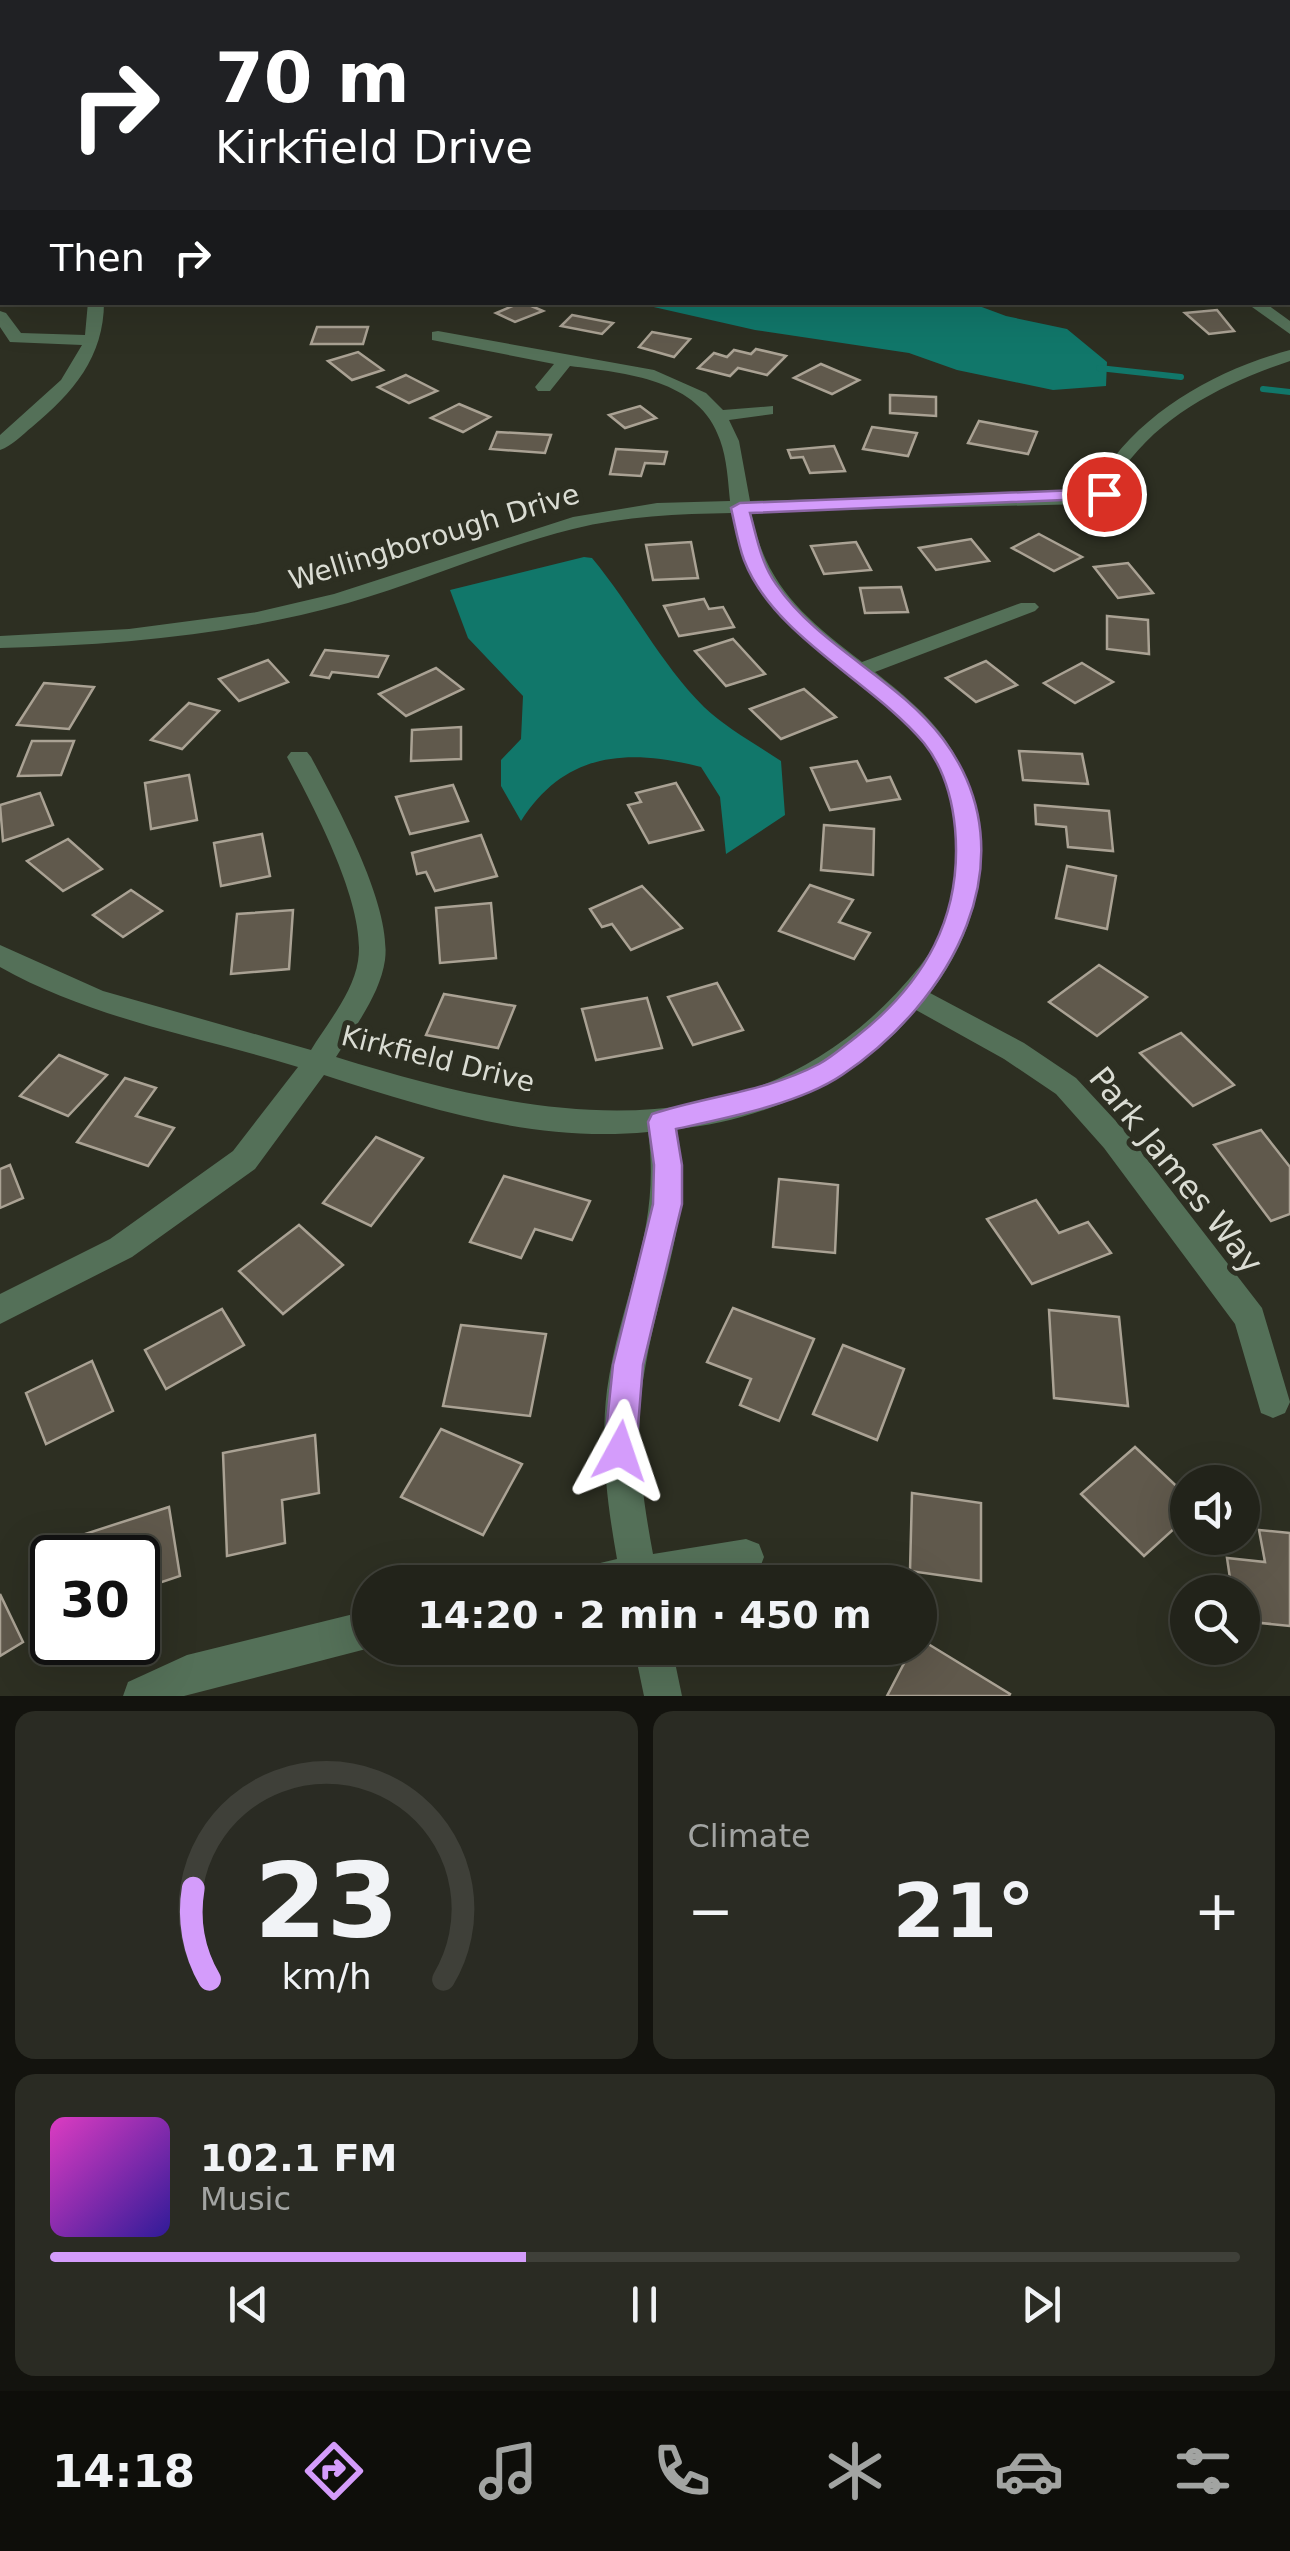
<!DOCTYPE html>
<html lang="en">
<head>
<meta charset="utf-8">
<style>
  :root { --surface:#22231a; --page:#2a2b23; --text:#f1f3f6; --muted:#a2a4a2; --line:#3f4039; --accent:#d49cfb }
  body { margin:0; font-family:"DejaVu Sans",sans-serif; background:var(--page); color:var(--text); height:100vh; display:flex; flex-direction:column; font-size:38px; white-space:nowrap }
  * { box-sizing:border-box; margin:0 }
  p { font-size:32px; color:var(--muted) }
  .icon { flex:none; width:55px; height:55px; fill:none; stroke:currentColor; stroke-width:2; stroke-linecap:round; stroke-linejoin:round }
  .map { position:relative; height:1696px; overflow:hidden }
  .sheet { display:flex; flex-direction:column; gap:15px; padding:15px; background:#13130e; flex:1 }
  .sheet>* { flex:none }
  .top-card { position:absolute; left:0px; top:0px; width:1290px; height:305px; box-shadow:0 10px 40px #0002,0 0 0 2px var(--line); background:#202124; color:#fff; overflow:hidden }
  .fabs { position:absolute; left:1170px; top:1465px; display:grid; gap:20px }
  .fabs a { display:grid; place-items:center; width:90px; height:90px; border-radius:50%; background:var(--surface); box-shadow:0 10px 40px #0002,0 0 0 2px var(--line); font-size:50px }
  .speed { position:absolute; left:30px; top:1535px; display:flex; gap:20px; font-size:50px; font-weight:700; text-align:center }
  .speed>* { display:grid; place-content:center; width:130px; height:130px; border-radius:50%; background:var(--surface); box-shadow:0 10px 40px #0002,0 0 0 2px var(--line); line-height:1 }
  .speed .limit { border:5px solid #111; border-radius:15px; background:#fff; color:#111 }
  .pin { position:absolute; display:grid; place-items:center; width:85px; height:85px; color:#fff; margin:-42px; border:5px solid #fff; border-radius:50%; box-shadow:0 2px 10px #0007 }
  .me { position:absolute; width:110px; margin:-55px; rotate:5deg; stroke-linejoin:round; filter:drop-shadow(0 0 8px #0008) }
  .turn { display:flex; align-items:center; gap:35px; height:210px; padding:0 50px; font-size:45px }
  .turn .icon { width:130px; height:130px; stroke-width:2.5 }
  .turn b { display:block; font-size:70px; line-height:85px }
  .then { display:flex; align-items:center; height:95px; padding:0 50px; background:#0003; gap:20px; font-size:38px }
  .big { font-size:75px; font-weight:700; line-height:1.1 }
  .sheet .widget { flex:1; display:flex; flex-direction:column; justify-content:center; gap:15px; min-width:0; padding:0 35px; border-radius:20px; background:var(--page) }
  .sheet .dial { align-items:center; gap:0 }
  .dial svg { height:260px; overflow:visible; fill:none; stroke:var(--line); stroke-width:7; stroke-linecap:round; text-anchor:middle }
  .dial text { fill:var(--text); stroke:none }
  .song { display:flex; align-items:center; gap:30px }
  .cover { width:120px; height:120px; border-radius:15px; background:linear-gradient(135deg,hsl(310 70% 55%),hsl(250 70% 35%)) }
  .played { height:10px; border-radius:5px; background:linear-gradient(90deg,var(--accent) 40%,var(--line) 40%) }
  .keys { display:flex; justify-content:space-around; direction:ltr }
  .heat { display:flex; justify-content:space-between; align-items:center; font-size:55px; direction:ltr }
  .sheet .tiles { flex:1; display:grid; gap:15px; grid-template-columns:1fr 1fr }
  .widget:last-child { grid-column:span 2 }
  .trip { position:absolute; left:352px; top:1565px; width:585px; height:100px; border-radius:50px; background:var(--surface); box-shadow:0 10px 40px #0002,0 0 0 2px var(--line); font-weight:700; line-height:100px; text-align:center }
  .tabs { display:flex; height:160px; justify-content:space-around; align-items:center; background:#0e0e0a; color:var(--muted) }
  .tabs .icon { width:70px; height:70px }
  .tabs .on { color:var(--accent) }
  .tabs b { font-size:45px; color:var(--text) }
  .map>svg:first-child { display:block }
  .green { fill:#5c2a08 }
  .water { fill:#11776a }
  .lines { fill:none; stroke-linecap:round; stroke-linejoin:round }
  .stream-far1 { stroke:#11776a; stroke-width:5 }
  .stream { stroke:#11776a; stroke-width:6 }
  .building { fill:#60594c; stroke:#aaa294; stroke-width:2.5 }
  .minor { fill:#547058; fill-rule:evenodd }
  .major { fill:#77b180; fill-rule:evenodd }
  .route { fill:#d49cfb; stroke:#8a65a3; stroke-width:2.5 }
  .labels { text-anchor:middle; dominant-baseline:central; stroke-width:10; stroke-linejoin:round; paint-order:stroke }
  .street-label { font-size:28px; fill:#dadcd3; stroke:#2d2f22 }
  .near-street-label { font-size:32px; fill:#dadcd3; stroke:#2d2f22 }
</style>
</head>
<body>
<div class="map">
<svg width="1290" height="1696" viewBox="0 0 1290 1696">
  <rect width="100%" height="100%" fill="#2d2f22"/>
  <!-- green -->
  <g class="green">
    <path d="M276 0H756L760 2H272Z"/>
    <path d="M842 0H1290V63L1288 2Z"/>
  </g>
  <!-- water -->
  <g class="water">
    <path d="M636 303H971L1006 316 1067 329 1107 362 1106 386 1053 390 957 370 909 353 755 330Z"/>
    <path d="M584 557 592 558C632 606 660 663 704 707 726 728 756 744 781 761L785 815 726 854 720 797 701 767C627 748 565 752 521 821L501 786V760L521 739 523 696 468 638 450 590Z"/>
  </g>
  <g class="lines">
    <!-- stream-far1 -->
    <g class="stream-far1">
      <path d="M1257 0H1271"/>
      <path d="M1151 2 1181 0"/>
    </g>
    <!-- stream -->
    <g class="stream">
      <path d="M1099 368 1181 377"/>
      <path d="M1263 389 1290 392"/>
    </g>
  </g>
  <!-- building -->
  <g class="building">
    <path d="M522 302 543 311 515 322 496 313Z"/>
    <path d="M1217 310 1234 331 1209 334 1185 313Z"/>
    <path d="M572 315 613 323 602 334 561 326Z"/>
    <path d="M317 327H368L363 344H311Z"/>
    <path d="M652 332 690 339 674 357 639 347Z"/>
    <path d="M756 349 786 356 767 375 738 368 730 376 698 368 714 353 727 357 734 350 751 354Z"/>
    <path d="M358 352 383 370 352 380 328 361Z"/>
    <path d="M821 364 859 380 832 394 794 378Z"/>
    <path d="M406 375 437 391 409 403 378 387Z"/>
    <path d="M890 395 936 397V416L890 413Z"/>
    <path d="M459 404 490 417 463 432 431 418Z"/>
    <path d="M640 406 656 418 625 428 609 415Z"/>
    <path d="M979 421 1037 432 1028 454 968 443Z"/>
    <path d="M872 427 917 433 908 456 863 449Z"/>
    <path d="M497 432 551 435 545 453 490 449Z"/>
    <path d="M834 446 845 471 810 473 803 457 791 458 788 450Z"/>
    <path d="M616 449 667 452 664 464 645 463 641 476 610 474Z"/>
    <path d="M1039 534 1082 557 1054 571 1012 548Z"/>
    <path d="M971 539 989 561 936 570 919 548Z"/>
    <path d="M691 542 698 578 653 580 646 545Z"/>
    <path d="M856 542 871 570 824 574 811 546Z"/>
    <path d="M1128 563 1153 593 1118 598 1094 567Z"/>
    <path d="M901 587 908 612 865 613 860 588Z"/>
    <path d="M704 599 709 609 723 607 734 627 679 636 664 606Z"/>
    <path d="M1107 616 1148 620 1149 654 1107 649Z"/>
    <path d="M733 639 765 674 726 686 695 651Z"/>
    <path d="M325 650 388 656 378 677 332 672 329 678 311 675Z"/>
    <path d="M268 660 288 682 239 701 219 679Z"/>
    <path d="M986 661 1017 685 976 702 946 678Z"/>
    <path d="M1082 663 1113 682 1075 703 1044 683Z"/>
    <path d="M436 668 463 689 406 716 379 694Z"/>
    <path d="M44 683 94 687 69 729 17 725Z"/>
    <path d="M804 689 836 717 781 739 750 709Z"/>
    <path d="M189 703 219 711 182 749 151 740Z"/>
    <path d="M461 727V759L411 761 412 730Z"/>
    <path d="M32 741H74L61 775 18 776Z"/>
    <path d="M1019 751 1082 754 1088 784 1023 780Z"/>
    <path d="M857 761 867 781 890 777 900 799 830 810 811 768Z"/>
    <path d="M189 775 197 820 151 829 145 783Z"/>
    <path d="M676 783 703 830 649 843 628 805 641 802 636 793Z"/>
    <path d="M453 785 468 821 410 834 396 797Z"/>
    <path d="M40 793 53 825 3 841 0 805Z"/>
    <path d="M1035 805 1109 811 1113 851 1068 847 1066 827 1036 824Z"/>
    <path d="M824 825 874 829 873 875 821 870Z"/>
    <path d="M262 834 270 876 221 886 214 843Z"/>
    <path d="M481 835 497 876 435 891 426 872 417 874 412 853Z"/>
    <path d="M68 839 102 869 63 891 27 861Z"/>
    <path d="M1067 866 1116 876 1107 929 1056 918Z"/>
    <path d="M810 885 853 900 839 922 870 933 854 959 779 931Z"/>
    <path d="M642 886 682 928 631 950 612 924 602 927 590 909Z"/>
    <path d="M131 890 162 911 123 937 93 915Z"/>
    <path d="M491 903 496 958 440 963 436 908Z"/>
    <path d="M293 910 289 969 231 974 237 914Z"/>
    <path d="M1099 965 1147 997 1097 1036 1049 1002Z"/>
    <path d="M717 983 743 1030 693 1045 668 997Z"/>
    <path d="M444 994 515 1006 498 1048 426 1035Z"/>
    <path d="M647 998 662 1048 596 1060 582 1009Z"/>
    <path d="M1181 1033 1234 1085 1193 1106 1140 1053Z"/>
    <path d="M59 1055 107 1075 68 1116 20 1096Z"/>
    <path d="M125 1078 156 1088 136 1116 174 1128 148 1166 77 1142Z"/>
    <path d="M1261 1130 1290 1167V1214L1271 1221 1214 1145Z"/>
    <path d="M376 1137 423 1158 371 1226 323 1203Z"/>
    <path d="M10 1165 23 1198 0 1208V1169Z"/>
    <path d="M504 1176 590 1201 572 1240 535 1229 521 1258 470 1242Z"/>
    <path d="M779 1179 838 1185 835 1253 773 1247Z"/>
    <path d="M1036 1200 1059 1233 1088 1222 1111 1253 1032 1284 987 1219Z"/>
    <path d="M299 1225 343 1265 283 1314 239 1271Z"/>
    <path d="M733 1308 814 1339 779 1421 740 1405 751 1379 707 1362Z"/>
    <path d="M222 1309 244 1345 166 1389 145 1350Z"/>
    <path d="M1049 1310 1119 1317 1128 1406 1054 1398Z"/>
    <path d="M461 1325 546 1334 530 1416 443 1406Z"/>
    <path d="M843 1345 904 1369 877 1440 813 1414Z"/>
    <path d="M92 1361 113 1411 46 1444 26 1393Z"/>
    <path d="M441 1429 522 1464 483 1535 401 1497Z"/>
    <path d="M315 1435 319 1493 282 1500 285 1543 227 1556 223 1453Z"/>
    <path d="M1135 1447 1188 1497V1516L1144 1556 1081 1494Z"/>
    <path d="M912 1493 981 1503V1581L910 1571Z"/>
    <path d="M169 1507 180 1576 138 1590V1558H59L57 1543Z"/>
    <path d="M1259 1530 1290 1533V1626L1242 1621V1592H1232L1227 1558 1265 1562Z"/>
    <path d="M0 1594 23 1642 0 1656Z"/>
    <path d="M920 1639 1010 1694 1009 1696H887L912 1648H920Z"/>
  </g>
  <g class="lines">
    <!-- minor -->
    <g class="minor">
      <rect x="1288" y="99" width="2" height="8"/>
      <rect x="0" y="209" width="2" height="10"/>
      <path d="M88 302H104C104 357 73 393 32 427 22 435 12 446 0 450V435L61 380 82 345 10 342 0 327V311L6 313 21 333 85 335Z"/>
      <path d="M1245 302H1264L1290 321V334Z"/>
      <path d="M438 331 654 370 706 393 723 410 773 406V414L729 420 739 441 750 501 1084 492 1114 487 1106 468C1148 408 1219 369 1290 350V361C1228 382 1163 413 1124 468L1135 491 1132 495 1084 504 751 512C765 586 805 618 862 662L1021 603H1035L1039 607 1035 611 875 672C901 693 928 714 947 742 1000 822 988 919 930 993L1024 1043 1076 1078 1126 1132 1262 1308 1290 1402 1285 1413 1273 1418 1261 1413 1235 1324 1104 1148 1056 1094 1004 1059 916 1010C863 1078 762 1121 677 1129 692 1223 662 1274 646 1363 633 1427 641 1490 653 1554L746 1539 759 1544 764 1557 759 1570C708 1590 624 1586 570 1582L575 1569 617 1559C607 1503 600 1446 607 1390 620 1296 662 1231 648 1132 536 1143 429 1109 324 1075L255 1169 132 1257 0 1324V1294L110 1239 233 1151 298 1067C198 1036 92 1019 0 967V945L103 991 311 1050C328 1022 353 993 358 961 367 906 313 806 287 757L291 752H307L311 757C337 806 392 905 385 960 380 995 354 1028 336 1057 548 1123 763 1161 920 966 962 915 968 830 941 771 890 662 755 655 732 513 678 514 625 516 573 529 496 548 424 581 348 603 234 635 118 645 0 648V636L129 629 257 612 334 594 573 517 657 503 730 501C728 481 727 459 720 440 700 379 625 373 570 366L550 391H538L535 387 554 364 432 340V332Z"/>
      <path d="M370 1610V1648L184 1696H123L128 1682 187 1655Z"/>
      <path d="M634 1648H672L682 1696H644Z"/>
    </g>
    <!-- major -->
    <rect class="major" x="0" y="80" width="2" height="8"/>
  </g>
  <!-- route -->
  <path class="route" d="M1104 489 1110 491V498L750 513C757 538 761 563 776 584 819 647 897 678 943 739 1033 859 950 1003 842 1075 799 1104 726 1118 676 1129L682 1165V1204L643 1365 636 1451 631 1461 620 1466 609 1461 604 1451 613 1365 653 1204 654 1165 648 1122 652 1114C707 1096 766 1092 819 1064 832 1057 844 1046 856 1037 925 983 963 916 955 828 952 797 944 768 924 743 873 682 773 636 744 560 738 544 735 525 731 508L740 503Z"/>
  <g class="labels">
    <!-- street labels -->
    <g class="street-label">
      <text transform="translate(434 537) rotate(-17)">Wellingborough Drive</text>
      <text transform="translate(438 1059) rotate(14)">Kirkfield Drive</text>
    </g>
    <!-- near-street labels -->
    <g class="near-street-label">
      <text transform="translate(1176 1170) rotate(51)">Park James Way</text>
    </g>
  </g>
</svg>
<div class="fabs">
<a><svg class="icon" aria-label="sound" viewBox="0 0 24 24"><path d="M4 9h4l5-4v14l-5-4H4zM17 9q2 3 0 6"/></svg></a>
<a><svg class="icon" aria-label="search" viewBox="0 0 24 24"><circle cx="10" cy="10" r="6"/><path d="M15 15l6 6"/></svg></a>
</div>
<div class="speed"><div class="limit">30</div></div>
<div class="pin" style="left:1104px;top:494px;background:#d93025"><svg class="icon" aria-label="arrive" viewBox="0 0 24 24"><path d="M6 21V4h12l-3 4 3 4H6"/></svg></div>
<svg class="me" style="left:620px;top:1451px" viewBox="-20 -20 40 40"><path d="M0-17L14 15 0 8-14 15z" fill="#d49cfb" stroke="#fff" stroke-width="4"/></svg>
<div class="trip">14:20 · 2 min · 450 m</div>
<div class="top-card">
<div class="turn"><svg class="icon" aria-label="right" viewBox="0 0 24 24"><path d="M7 20v-9h11M14 6l5 5-5 5"/></svg><div><b>70 m</b>Kirkfield Drive</div></div>
<div class="then">Then<svg class="icon" aria-label="right" viewBox="0 0 24 24"><path d="M7 20v-9h11M14 6l5 5-5 5"/></svg></div>
</div>
</div>
<section class="sheet">
<div class="tiles">
<div class="widget dial"><svg viewBox="0 0 100 80">
<path d="M14 69A42 42 0 1 1 86 69"/>
<path d="M14 69A42 42 0 0 1 9 41" stroke="#d49cfb"/>
<text x="50" y="56" font-size="32" font-weight="700">23</text>
<text x="50" y="72" font-size="11">km/h</text>
</svg></div>
<div class="widget"><p>Climate</p>
<div class="heat"><a>−</a><b class="big">21°</b><a>+</a></div>
</div>
<div class="widget">
<div class="song"><i class="cover"></i><div><b>102.1 FM</b><p>Music</p></div></div>
<div class="played"></div>
<div class="keys"><svg class="icon" aria-label="previous" viewBox="0 0 24 24"><path d="M18 5L8 12l10 7zM5 5v14"/></svg><svg class="icon" aria-label="pause" viewBox="0 0 24 24"><path d="M8 5v14M16 5v14"/></svg><svg class="icon" aria-label="next" viewBox="0 0 24 24"><path d="M6 5l10 7-10 7zM19 5v14"/></svg></div>
</div>
</div>
</section>
<nav class="tabs">
<b>14:18</b>
<svg class="icon on" aria-label="directions" viewBox="0 0 24 24"><path d="M12 3l9 9-9 9-9-9zM9 14v-3h6M13 9l2 2-2 2"/></svg>
<svg class="icon" aria-label="music" viewBox="0 0 24 24"><path d="M9 18V5l10-2v13"/><circle cx="6" cy="18" r="3"/><circle cx="16" cy="16" r="3"/></svg>
<svg class="icon" aria-label="phone" viewBox="0 0 24 24"><path d="M5 4h4l2 5-3 2q2 4 5 5l2-3 5 2v4C11 20 4 13 5 4z"/></svg>
<svg class="icon" aria-label="climate" viewBox="0 0 24 24"><path d="M12 3v18M4 7l16 10M4 17L20 7"/></svg>
<svg class="icon" aria-label="car" viewBox="0 0 24 24"><path d="M5 17H2v-5l4-1 3-4h7l3 4 3 1v5h-3M9 17h6M6 11h13"/><circle cx="7" cy="17" r="2"/><circle cx="17" cy="17" r="2"/></svg>
<svg class="icon" aria-label="filters" viewBox="0 0 24 24"><path d="M4 7h16M4 17h16"/><circle cx="9" cy="7" r="2"/><circle cx="15" cy="17" r="2"/></svg>
</nav>
</body>
</html>
